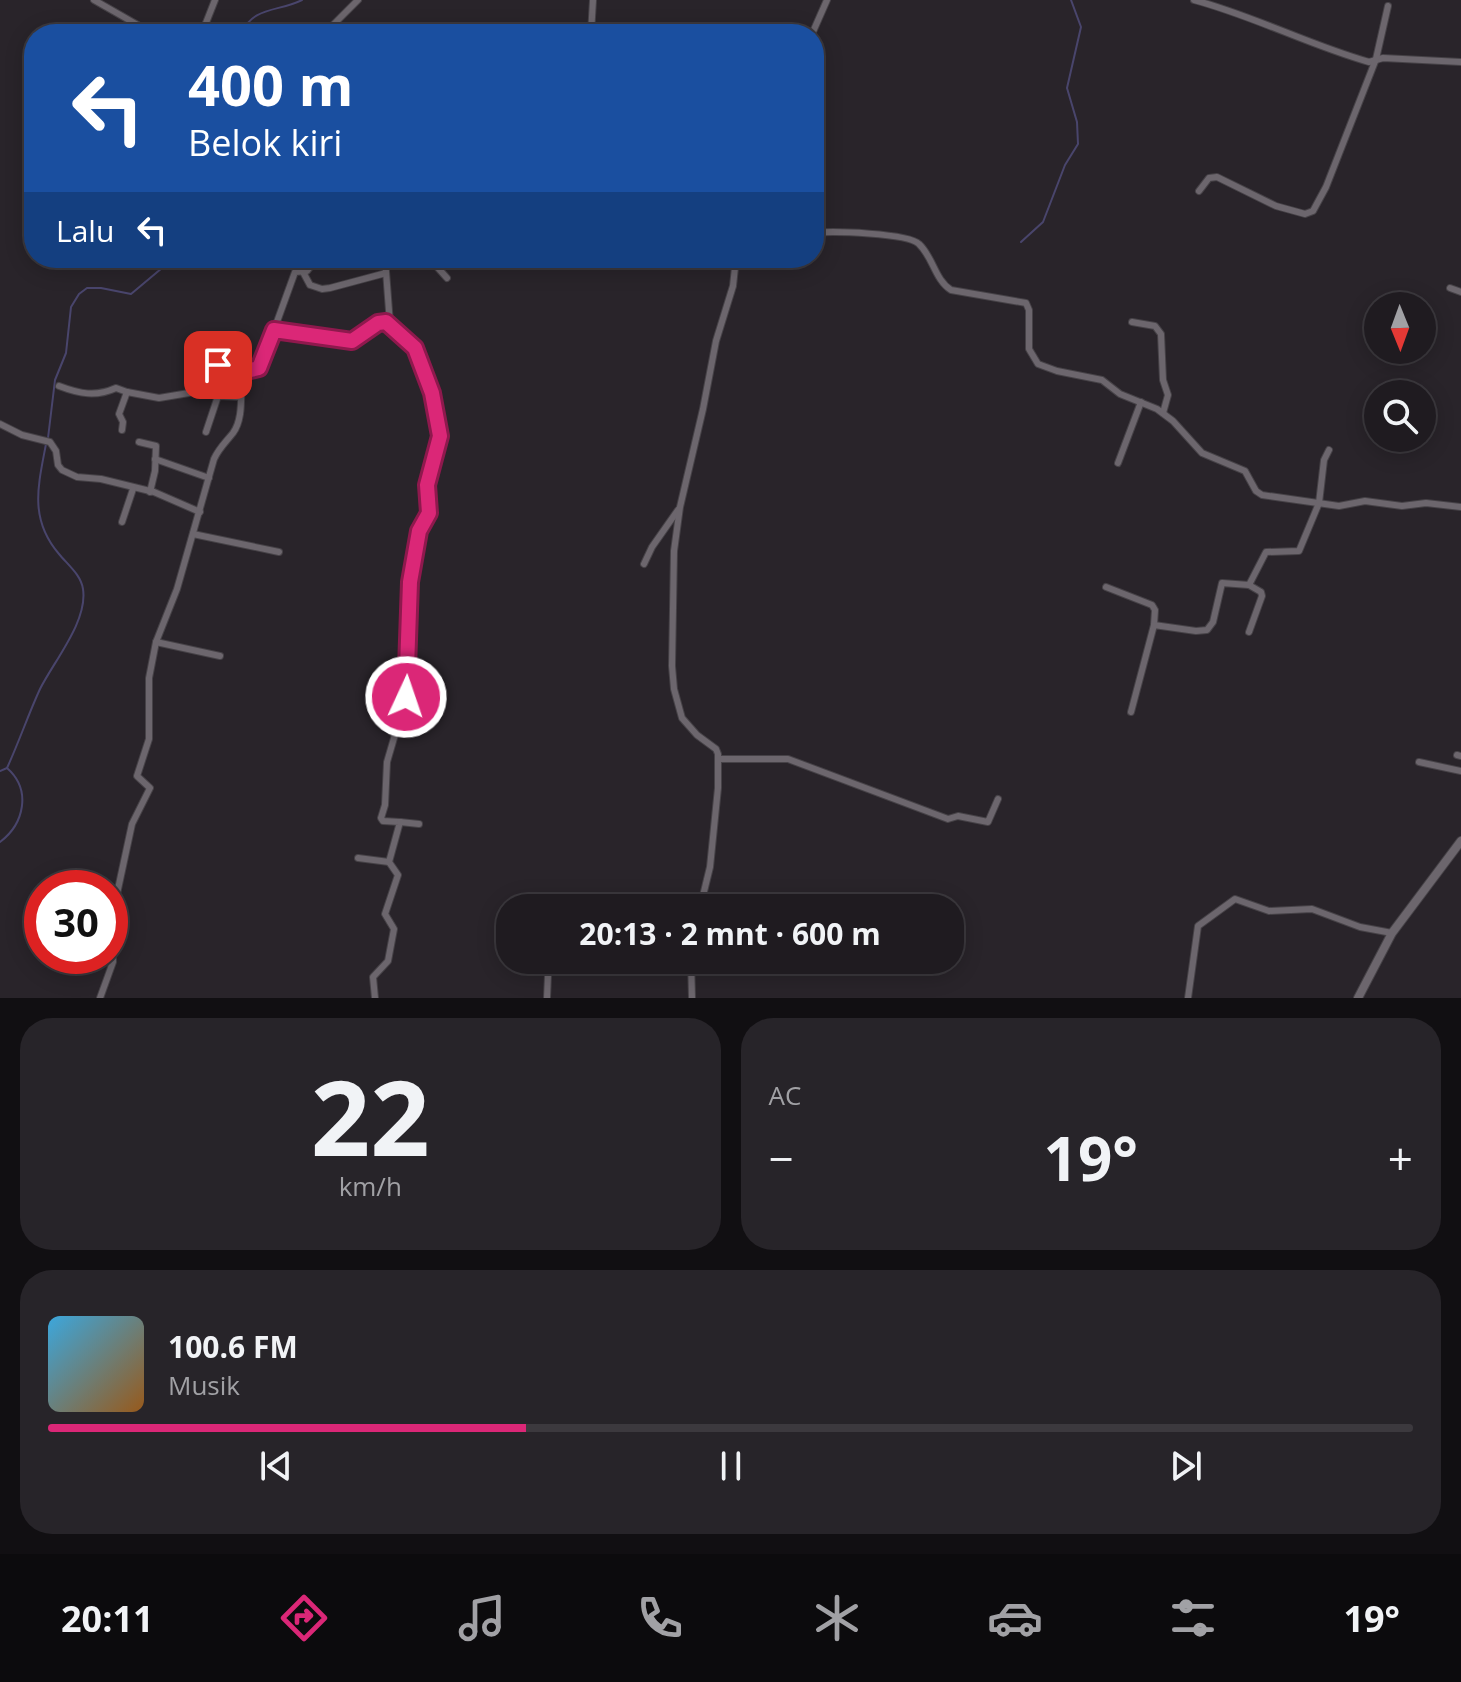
<!DOCTYPE html>
<html lang="id">
<head>
<meta charset="utf-8">
<style>
  :root { --surface:#1f1b20; --page:#272429; --text:#f1f3f6; --muted:#a1a1a5; --line:#3c393e; --accent:#db2777 }
  body { margin:0; font-family:"Open Sans",sans-serif; background:var(--page); color:var(--text); height:100vh; display:flex; flex-direction:column; font-size:30px; white-space:nowrap }
  * { box-sizing:border-box; margin:0 }
  p { font-size:26px; color:var(--muted) }
  .icon { flex:none; width:44px; height:44px; fill:none; stroke:currentColor; stroke-width:2; stroke-linecap:round; stroke-linejoin:round }
  .map { position:relative; height:998px; overflow:hidden }
  .drawer { display:flex; flex-direction:column; gap:20px; padding:20px; background:#110f12; flex:1 }
  .drawer>* { flex:none }
  .top-card { position:absolute; left:24px; top:24px; width:800px; height:244px; border-radius:32px; box-shadow:0 4px 20px #0003,0 0 0 2px var(--line); background:#1a4fa0; color:#fff; overflow:hidden }
  .needle { width:52px; rotate:179deg }
  .fabs { position:absolute; left:1364px; top:292px; display:grid; gap:16px }
  .fabs a { display:grid; place-items:center; width:72px; height:72px; border-radius:50%; background:var(--surface); box-shadow:0 4px 20px #0003,0 0 0 2px var(--line); font-size:40px }
  .speed { position:absolute; left:24px; top:870px; display:flex; gap:16px; font-size:40px; font-weight:700; text-align:center }
  .speed>* { display:grid; place-content:center; width:104px; height:104px; border-radius:50%; background:var(--surface); box-shadow:0 4px 20px #0003,0 0 0 2px var(--line); line-height:1 }
  .speed .limit { border:12px solid #d22; background:#fff; color:#111 }
  .pin { position:absolute; display:grid; place-items:center; width:68px; height:68px; color:#fff; margin:-34px; border-radius:16px; box-shadow:0 4px 12px #0006 }
  .me { position:absolute; width:88px; margin:-44px; rotate:3deg; stroke-linejoin:round; filter:drop-shadow(0 0 6px #0008) }
  .turn { display:flex; align-items:center; gap:28px; height:168px; padding:0 32px; font-size:36px }
  .turn .icon { width:104px; height:104px; stroke-width:2.5 }
  .turn b { display:block; font-size:56px; line-height:68px }
  .then { display:flex; align-items:center; height:76px; padding:0 32px; background:#0003; gap:16px; font-size:30px }
  .big { font-size:60px; font-weight:700; line-height:1.1 }
  .drawer .tile { flex:1; display:flex; flex-direction:column; justify-content:center; gap:12px; min-width:0; padding:0 28px; border-radius:32px; background:var(--page) }
  .drawer .dial { align-items:center; gap:0 }
  .dial b { font-size:104px; line-height:1 }
  .song { display:flex; align-items:center; gap:24px }
  .cover { width:96px; height:96px; border-radius:12px; background:linear-gradient(135deg,hsl(200 70% 55%),hsl(30 70% 35%)) }
  .played { height:8px; border-radius:4px; background:linear-gradient(90deg,var(--accent) 35%,var(--line) 35%) }
  .keys { display:flex; justify-content:space-around; direction:ltr }
  .heat { display:flex; justify-content:space-between; align-items:center; font-size:44px; direction:ltr }
  .drawer .tiles { flex:1; display:grid; gap:20px; grid-template-columns:1fr 1fr }
  .tile:last-child { grid-column:span 2 }
  .trip { position:absolute; left:496px; top:894px; width:468px; height:80px; border-radius:32px; background:var(--surface); box-shadow:0 4px 20px #0003,0 0 0 2px var(--line); font-weight:700; line-height:80px; text-align:center }
  .tabs { display:flex; height:128px; justify-content:space-around; align-items:center; background:#0c0b0d; color:var(--muted) }
  .tabs .icon { width:56px; height:56px }
  .tabs .current { color:var(--accent) }
  .tabs b { font-size:36px; color:var(--text) }
  .map>svg:first-child { display:block }
  .lines { fill:none; stroke-linecap:round; stroke-linejoin:round }
  .stream { stroke:#49456c; stroke-width:2 }
  .minor-casing { stroke:#464247; stroke-width:8 }
  .tertiary-casing { stroke:#464247; stroke-width:10 }
  .minor { stroke:#6c666d; stroke-width:6 }
  .tertiary { stroke:#6c666d; stroke-width:8 }
  .route-casing { stroke:#8e194d; stroke-width:20 }
  .route { stroke:#db2777; stroke-width:14 }
</style>
</head>
<body>
<div class="map">
<svg width="1461" height="998" viewBox="0 0 1461 998">
  <rect width="100%" height="100%" fill="#29242a"/>
  <g class="lines">
    <!-- stream -->
    <g class="stream">
      <path d="M241 34C253 6 278 12 302 0"/>
      <path d="M1021 242 1043 222 1065 165 1078 144 1077 122 1067 88 1081 27 1071 0"/>
      <path d="M48 438 55 380 66 353 71 307 79 294 87 288H101L131 294 174 258"/>
      <path d="M0 771 7 768C19 742 28 715 40 689 54 661 88 621 83 589 81 575 68 565 59 554 29 519 38 486 46 444"/>
      <path d="M0 842C24 824 32 790 7 768"/>
    </g>
    <!-- minor casing -->
    <g class="minor-casing">
      <g id="minor">
        <path d="M94 0 143 28 158 31 176 28 208 34"/>
        <path d="M1194 0C1254 16 1309 45 1369 62L1383 58 1461 62"/>
        <path d="M202 33 215 0"/>
        <path d="M324 34 358 0"/>
        <path d="M591 34 593 0"/>
        <path d="M812 34 827 0"/>
        <path d="M1199 191 1209 178 1217 177 1276 206 1305 214 1313 211 1326 187 1376 59 1388 6"/>
        <path d="M814 233C832 231 908 233 919 244 933 257 935 280 951 290L1026 303 1029 310V349L1038 364 1057 371 1102 380 1120 394 1157 409 1173 421 1202 453 1245 471 1256 491 1262 495 1339 506 1365 501 1402 506 1426 503 1461 507"/>
        <path d="M385 258 390 324"/>
        <path d="M429 258 447 278"/>
        <path d="M303 272 310 285 322 289 330 288 386 273"/>
        <path d="M1450 288 1461 292"/>
        <path d="M1132 322 1155 326 1161 334 1163 380 1168 395 1163 413"/>
        <path d="M274 330 352 341 378 323 390 324 415 348 432 393 440 436 427 485 429 513 419 531 416 561 410 576 406 697 387 762 385 805 381 818 383 821 400 822 389 862 398 875 385 914 394 929 388 961 373 977 375 998"/>
        <path d="M59 386C80 394 96 397 116 388L127 392 119 414 123 422 122 430"/>
        <path d="M127 392 159 398 189 393C197 385 192 372 199 364L246 371"/>
        <path d="M0 424 22 435 50 442 56 451 58 465 62 470 77 477 101 479 154 492 200 512"/>
        <path d="M206 432 218 396 241 397"/>
        <path d="M139 442 156 446 155 471 150 492"/>
        <path d="M155 459 209 478"/>
        <path d="M1118 463 1141 402"/>
        <path d="M122 522 133 489"/>
        <path d="M193 534 279 552"/>
        <path d="M644 564 652 547 678 510"/>
        <path d="M1106 587 1152 605 1155 610 1154 625"/>
        <path d="M1249 632 1262 596 1261 592 1249 585"/>
        <path d="M156 642 220 656"/>
        <path d="M1131 712 1154 625 1196 631 1207 630 1213 622 1222 583 1249 585 1266 552 1299 551 1319 503 1324 460 1329 450"/>
        <path d="M1457 755 1461 756"/>
        <path d="M718 759H788L948 819 958 816 988 822 998 799"/>
        <path d="M1419 762 1461 771"/>
        <path d="M400 822 419 824"/>
        <path d="M358 858 389 862"/>
        <path d="M700 908 710 867 718 788V754L716 749 697 735 682 718 674 689 672 666 674 551 680 507 703 409 716 341 733 286 736 258"/>
        <path d="M691 960 692 998"/>
        <path d="M100 998 113 962 112 917 132 824 150 788 137 776 149 739V678L156 642 177 589 214 459C219 448 225 443 233 433 244 418 240 394 242 376L246 371 261 366 295 272 307 271 317 258"/>
        <path d="M547 998 548 975 556 960"/>
        <path d="M1188 998 1198 926 1235 899 1269 911 1312 909 1360 927 1392 933"/>
      </g>
    </g>
    <!-- tertiary casing -->
    <g class="tertiary-casing">
      <path id="tertiary" d="M1358 998 1392 933 1461 841"/>
    </g>
    <!-- minor -->
    <use href="#minor" class="minor"/>
    <!-- tertiary -->
    <use href="#tertiary" class="tertiary"/>
  </g>
  <g class="lines">
    <!-- route casing -->
    <g class="route-casing">
      <path id="route" d="M218 365 246 371 259 368 274 330 352 341 378 323 386 322 415 348 432 393 440 436 427 485 429 513 419 531 410 582 406 697"/>
    </g>
    <!-- route -->
    <use href="#route" class="route"/>
  </g>
</svg>
<div class="fabs">
<a><svg class="needle" viewBox="-14 -14 28 28"><path d="M0-13l5 13h-10z" fill="#e53935"/><path d="M0 13l5-13h-10z" fill="#a1a1a5"/></svg></a>
<a><svg class="icon" aria-label="search" viewBox="0 0 24 24"><circle cx="10" cy="10" r="6"/><path d="M15 15l6 6"/></svg></a>
</div>
<div class="speed"><div class="limit">30</div></div>
<div class="pin" style="left:218px;top:365px;background:#d93025"><svg class="icon" aria-label="arrive" viewBox="0 0 24 24"><path d="M6 21V4h12l-3 4 3 4H6"/></svg></div>
<svg class="me" style="left:406px;top:697px" viewBox="-20 -20 40 40"><circle r="17" fill="#db2777" stroke="#fff" stroke-width="3"/><path d="M0-11L8 9 0 5-8 9z" fill="#fff"/></svg>
<div class="trip">20:13 · 2 mnt · 600 m</div>
<div class="top-card">
<div class="turn"><svg class="icon" aria-label="left" viewBox="0 0 24 24"><path d="M17 20v-9H6M10 6l-5 5 5 5"/></svg><div><b>400 m</b>Belok kiri</div></div>
<div class="then">Lalu<svg class="icon" aria-label="left" viewBox="0 0 24 24"><path d="M17 20v-9H6M10 6l-5 5 5 5"/></svg></div>
</div>
</div>
<section class="drawer">
<div class="tiles">
<div class="tile dial"><b>22</b><p>km/h</p></div>
<div class="tile"><p>AC</p>
<div class="heat"><a>−</a><b class="big">19°</b><a>+</a></div>
</div>
<div class="tile">
<div class="song"><i class="cover"></i><div><b>100.6 FM</b><p>Musik</p></div></div>
<div class="played"></div>
<div class="keys"><svg class="icon" aria-label="previous" viewBox="0 0 24 24"><path d="M18 5L8 12l10 7zM5 5v14"/></svg><svg class="icon" aria-label="pause" viewBox="0 0 24 24"><path d="M8 5v14M16 5v14"/></svg><svg class="icon" aria-label="next" viewBox="0 0 24 24"><path d="M6 5l10 7-10 7zM19 5v14"/></svg></div>
</div>
</div>
</section>
<nav class="tabs">
<b>20:11</b>
<svg class="icon current" aria-label="directions" viewBox="0 0 24 24"><path d="M12 3l9 9-9 9-9-9zM9 14v-3h6M13 9l2 2-2 2"/></svg>
<svg class="icon" aria-label="music" viewBox="0 0 24 24"><path d="M9 18V5l10-2v13"/><circle cx="6" cy="18" r="3"/><circle cx="16" cy="16" r="3"/></svg>
<svg class="icon" aria-label="phone" viewBox="0 0 24 24"><path d="M5 4h4l2 5-3 2q2 4 5 5l2-3 5 2v4C11 20 4 13 5 4z"/></svg>
<svg class="icon" aria-label="climate" viewBox="0 0 24 24"><path d="M12 3v18M4 7l16 10M4 17L20 7"/></svg>
<svg class="icon" aria-label="car" viewBox="0 0 24 24"><path d="M5 17H2v-5l4-1 3-4h7l3 4 3 1v5h-3M9 17h6M6 11h13"/><circle cx="7" cy="17" r="2"/><circle cx="17" cy="17" r="2"/></svg>
<svg class="icon" aria-label="filters" viewBox="0 0 24 24"><path d="M4 7h16M4 17h16"/><circle cx="9" cy="7" r="2"/><circle cx="15" cy="17" r="2"/></svg>
<b>19°</b>
</nav>
</body>
</html>
